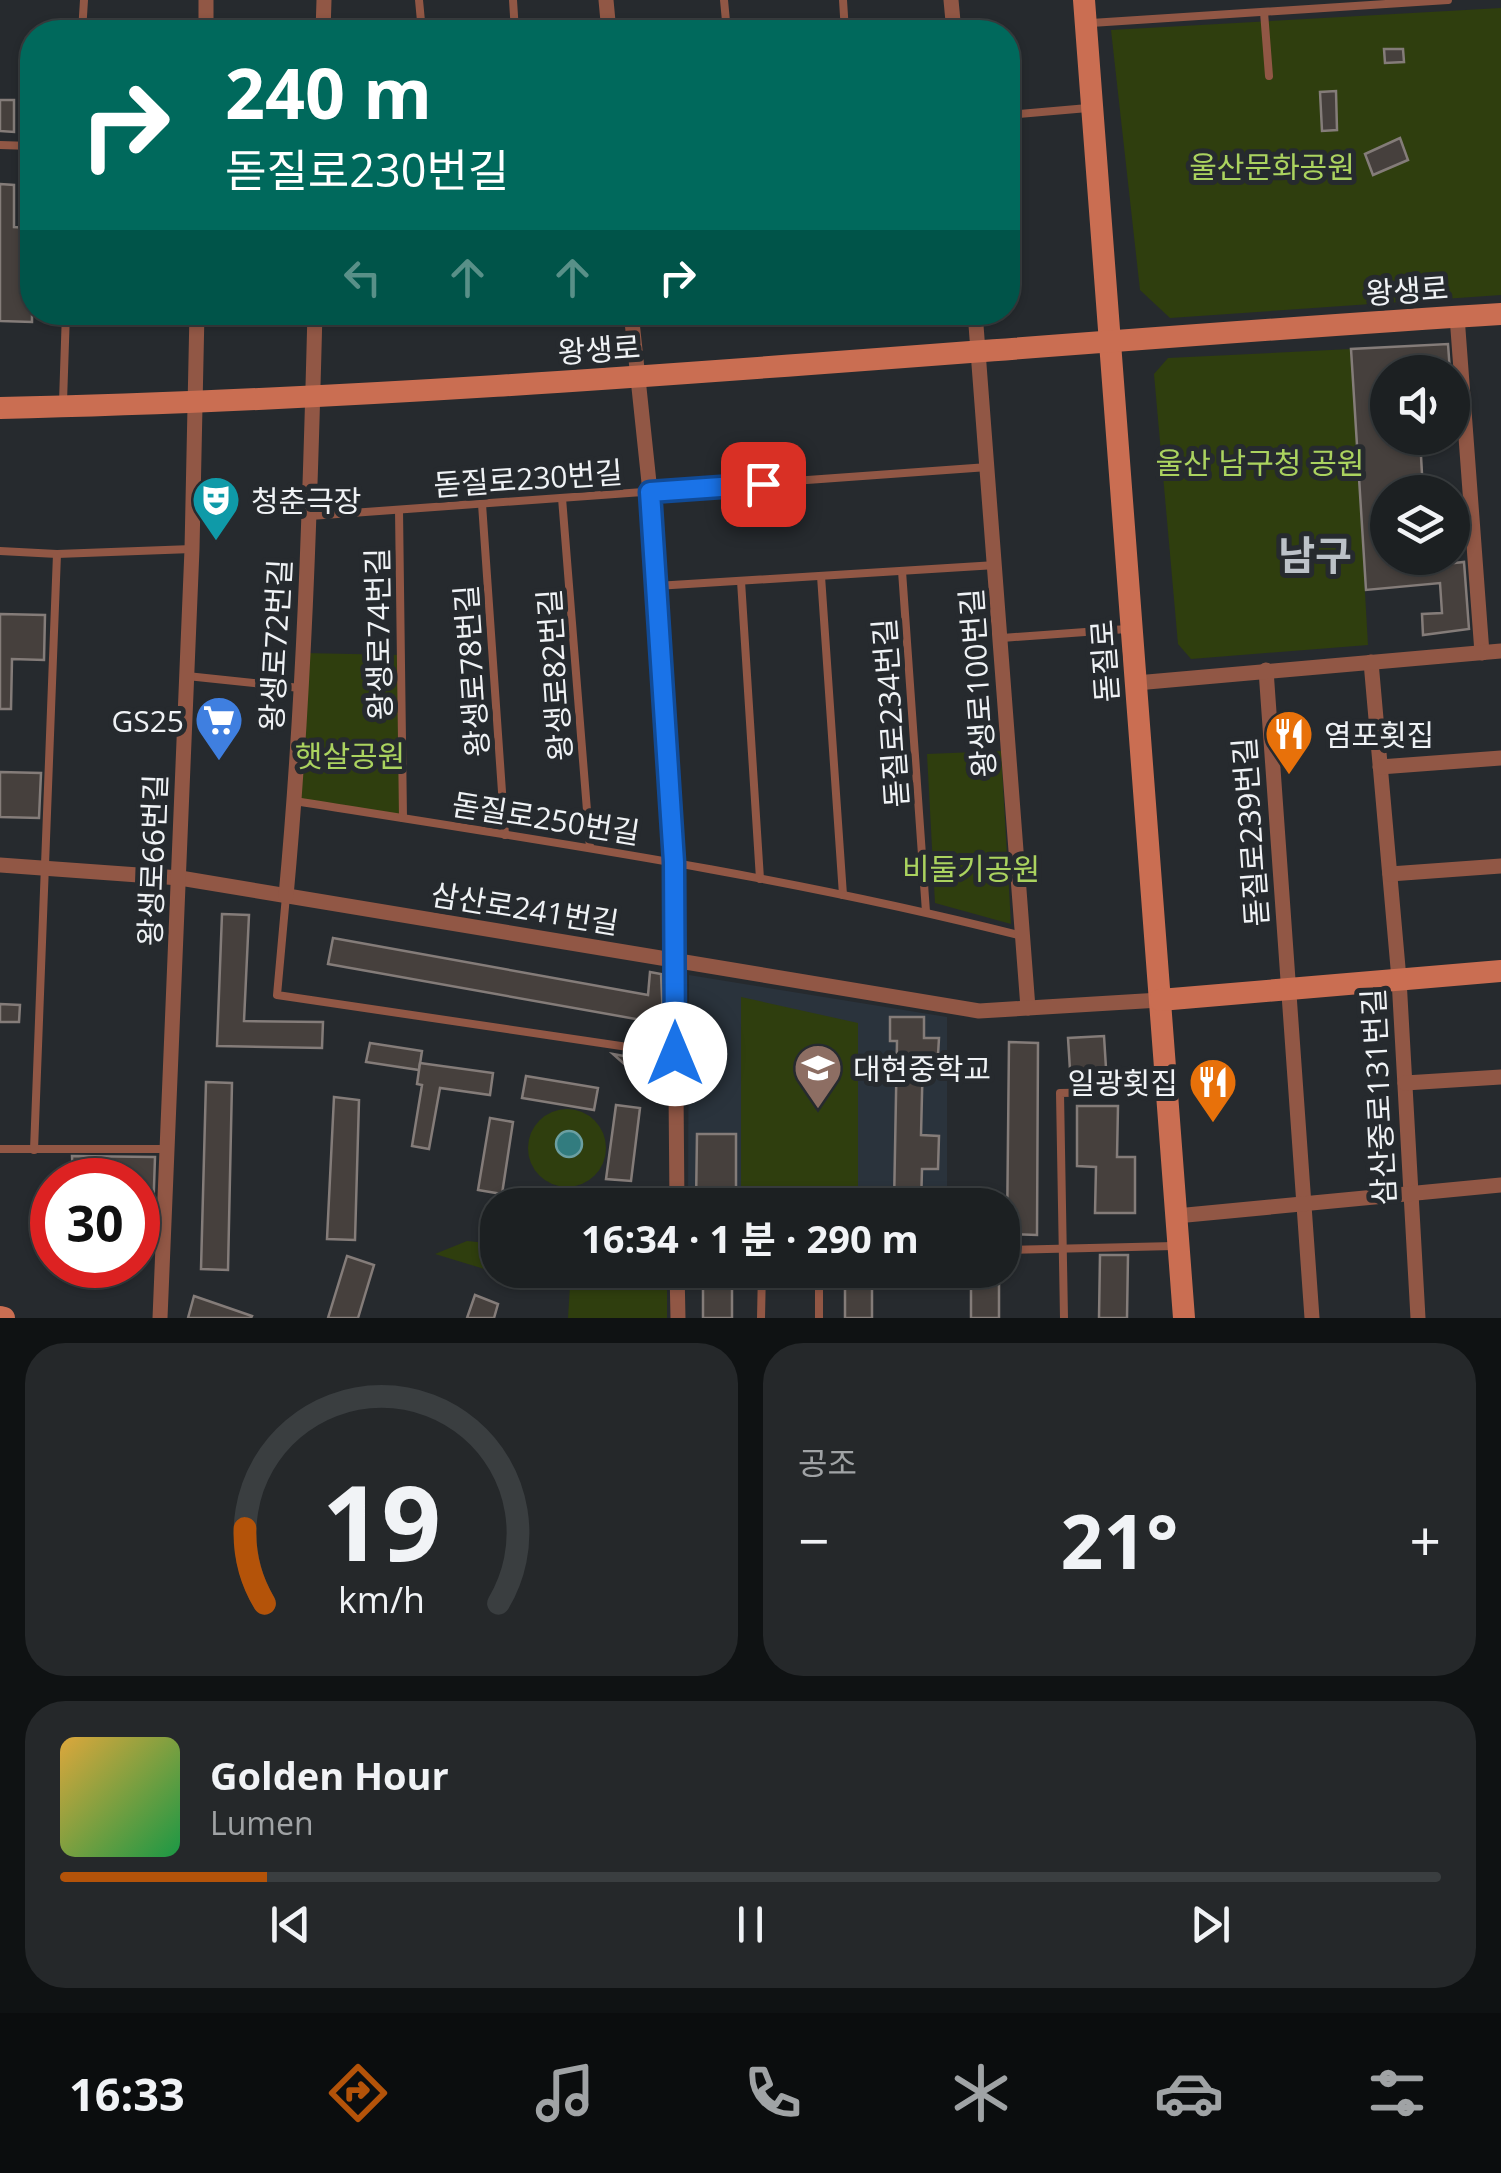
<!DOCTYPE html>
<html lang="ko">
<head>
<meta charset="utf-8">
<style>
  :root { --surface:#1c2022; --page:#25282a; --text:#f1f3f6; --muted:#a0a3a5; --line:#3a3e40; --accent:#b45309 }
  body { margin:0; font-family:"Open Sans","Noto Sans KR",sans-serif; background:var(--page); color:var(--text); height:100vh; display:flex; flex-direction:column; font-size:38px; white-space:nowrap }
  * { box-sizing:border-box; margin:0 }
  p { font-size:32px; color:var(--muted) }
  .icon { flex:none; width:55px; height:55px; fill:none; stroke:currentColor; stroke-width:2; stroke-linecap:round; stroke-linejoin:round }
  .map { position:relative; height:1318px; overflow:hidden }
  .drawer { display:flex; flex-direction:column; gap:25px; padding:25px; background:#0f1213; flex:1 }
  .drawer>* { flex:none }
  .top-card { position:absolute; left:20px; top:20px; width:1000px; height:305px; border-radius:40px; box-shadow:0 2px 8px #0004,0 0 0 2px var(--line); background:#00695c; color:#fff; overflow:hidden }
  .buttons { position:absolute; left:1370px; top:355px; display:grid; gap:20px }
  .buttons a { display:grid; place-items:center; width:100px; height:100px; border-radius:50%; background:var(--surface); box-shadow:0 2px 8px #0004,0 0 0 2px var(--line); font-size:50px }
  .speed { position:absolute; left:30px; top:1158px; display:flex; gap:20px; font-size:50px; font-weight:700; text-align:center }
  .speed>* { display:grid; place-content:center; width:130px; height:130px; border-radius:50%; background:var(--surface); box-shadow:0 2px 8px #0004,0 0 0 2px var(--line); line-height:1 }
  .speed .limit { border:15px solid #d22; background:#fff; color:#111 }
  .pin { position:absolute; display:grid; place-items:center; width:85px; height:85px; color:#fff; margin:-42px; border-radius:20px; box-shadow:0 5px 15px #0006 }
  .me { position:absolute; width:110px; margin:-55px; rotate:0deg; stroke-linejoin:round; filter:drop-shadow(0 0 8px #0008) }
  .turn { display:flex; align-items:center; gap:35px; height:210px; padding:0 40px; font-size:45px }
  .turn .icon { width:130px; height:130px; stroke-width:2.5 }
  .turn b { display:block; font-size:70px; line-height:85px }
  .lanes { display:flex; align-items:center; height:95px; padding:0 40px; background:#0003; justify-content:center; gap:50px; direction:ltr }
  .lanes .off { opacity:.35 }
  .big { font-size:75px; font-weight:700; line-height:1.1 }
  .drawer .tile { flex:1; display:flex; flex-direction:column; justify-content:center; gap:15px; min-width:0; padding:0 35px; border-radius:40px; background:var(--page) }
  .drawer .dial { align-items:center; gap:0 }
  .dial svg { height:260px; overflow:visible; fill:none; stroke:var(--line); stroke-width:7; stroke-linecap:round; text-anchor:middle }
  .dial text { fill:var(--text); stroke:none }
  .song { display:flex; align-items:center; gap:30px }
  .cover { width:120px; height:120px; border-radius:15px; background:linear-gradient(135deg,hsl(40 70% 55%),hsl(140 70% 35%)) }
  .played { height:10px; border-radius:5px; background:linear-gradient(90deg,var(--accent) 15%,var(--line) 15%) }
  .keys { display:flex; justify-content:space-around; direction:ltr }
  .heat { display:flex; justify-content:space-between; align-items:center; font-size:55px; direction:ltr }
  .drawer .tiles { flex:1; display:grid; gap:25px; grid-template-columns:1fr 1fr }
  .tile:last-child { grid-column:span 2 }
  .trip { position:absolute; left:480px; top:1188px; width:540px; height:100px; border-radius:40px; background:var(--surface); box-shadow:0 2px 8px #0004,0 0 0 2px var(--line); font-weight:700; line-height:100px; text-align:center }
  .tab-bar { display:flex; height:160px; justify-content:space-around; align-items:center; background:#0b0d0e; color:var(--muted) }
  .tab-bar .icon { width:70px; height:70px }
  .tab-bar .on { color:var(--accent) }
  .tab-bar b { font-size:45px; color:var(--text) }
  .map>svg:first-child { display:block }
  .built { fill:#2a333c }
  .green { fill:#2f3e0e }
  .water { fill:#327c7f; stroke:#6b9fa2; stroke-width:2.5 }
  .building { fill:#46403d; stroke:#847c79; stroke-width:2.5 }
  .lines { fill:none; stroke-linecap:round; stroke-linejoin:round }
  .lane { stroke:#915745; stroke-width:8 }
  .street { stroke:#915745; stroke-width:15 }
  .secondary { stroke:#ca6e52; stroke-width:22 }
  .route-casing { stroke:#114b97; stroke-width:25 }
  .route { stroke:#1a73e8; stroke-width:18 }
  .labels { text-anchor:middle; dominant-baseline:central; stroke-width:10; stroke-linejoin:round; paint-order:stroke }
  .park-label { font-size:30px; fill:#abd35f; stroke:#262a2e }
  .street-label { font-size:30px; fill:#eff2f5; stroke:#262a2e }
  .poi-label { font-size:30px; fill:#eff2f5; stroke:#262a2e; text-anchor:start }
  .district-label { font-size:40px; font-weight:bold; fill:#bcc2c8; stroke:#262a2e }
</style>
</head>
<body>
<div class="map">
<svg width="1501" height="1318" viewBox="0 0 1501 1318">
  <rect width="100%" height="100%" fill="#262a2e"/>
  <!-- built -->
  <path class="built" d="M689 975 947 1017V1205H688Z"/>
  <!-- green -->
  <g class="green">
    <path d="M1501 8V295L1170 318 1140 290 1111 30Z"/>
    <path d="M1351 349 1368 645 1191 659 1178 644 1154 374 1168 358Z"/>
    <path d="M302 653 401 655 403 818 295 801Z"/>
    <path d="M1001 751 1011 924 935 903 927 754Z"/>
    <path d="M741 997 858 1023V1192H741Z"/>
    <circle cx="567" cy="1148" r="39"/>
    <path d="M576 1188 668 1189V1205H575Z"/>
    <path d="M467 1241 497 1244 498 1270H516L514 1278 435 1254Z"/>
    <path d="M571 1270H667V1318H568Z"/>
  </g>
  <!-- water -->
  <circle class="water" cx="569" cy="1144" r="13"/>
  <!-- building -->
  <g class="building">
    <path d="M1384 49H1403L1404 62 1385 63Z"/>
    <path d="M1336 91 1337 130 1322 131 1320 92Z"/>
    <path d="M0 100H14V132L0 131Z"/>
    <path d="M1400 138 1408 160 1373 175 1365 154Z"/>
    <path d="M0 184 14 185V227L32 228V322L0 321Z"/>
    <path d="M1448 344 1450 372H1388V438H1420L1423 492H1388V558H1426L1427 566 1464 562 1469 629 1423 635 1422 614 1442 613 1440 583 1366 590 1351 349Z"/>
    <path d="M0 614 45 615 44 660 12 659 11 709H0Z"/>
    <path d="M0 772 41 773 39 818 0 817Z"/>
    <path d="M222 914 249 915 244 1021 323 1022 322 1048 217 1046Z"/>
    <path d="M333 938 648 995 650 972 661 974 664 1040 659 1044 645 1042 647 1021 328 964Z"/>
    <path d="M0 1004 20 1005 19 1022H0Z"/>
    <path d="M890 1017H924V1038H939L938 1055 923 1054 921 1135 939 1136 938 1169H922L921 1205H894L897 1041H890Z"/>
    <path d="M1104 1036 1106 1068 1070 1070 1068 1038Z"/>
    <path d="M1009 1042 1038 1043 1037 1235 1007 1234Z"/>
    <path d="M370 1043 422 1051 419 1070 366 1062Z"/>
    <path d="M613 1054 651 1061 660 1069V1086L648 1085Z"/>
    <path d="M420 1063 493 1073 490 1095 440 1088 429 1149 412 1146 422 1085 417 1084Z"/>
    <path d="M526 1076 598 1088 594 1110 522 1098Z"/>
    <path d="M206 1082 232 1083 228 1270 201 1269Z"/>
    <path d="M334 1097 359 1100 355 1240 327 1239Z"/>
    <path d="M616 1105 640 1108 631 1181 606 1179Z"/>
    <path d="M1077 1106H1118L1117 1157H1135V1213H1095L1096 1167 1077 1166Z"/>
    <path d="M490 1118 513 1122 502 1194 478 1190Z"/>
    <path d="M697 1134H736V1205H696Z"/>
    <path d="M72 1156 155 1157 152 1247H138V1180H73Z"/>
    <path d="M1100 1255H1128L1127 1318H1099Z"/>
    <path d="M347 1256 374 1265 358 1318H328Z"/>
    <rect x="703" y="1270" width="29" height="48"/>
    <rect x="971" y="1275" width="28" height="43"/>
    <rect x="845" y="1284" width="27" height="34"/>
    <path d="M475 1295 498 1304 494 1318H467Z"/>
    <path d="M194 1296 252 1316 251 1318H188Z"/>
  </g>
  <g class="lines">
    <!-- lane -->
    <g class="lane">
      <path d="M419 0 422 32"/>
      <path d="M513 0 515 32"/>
      <path d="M724 0 727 32"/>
      <path d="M843 0 845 32"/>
      <path d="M1264 12 1269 76"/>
      <path d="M1091 23 1448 0"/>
      <path d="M82 32 84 0"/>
      <path d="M1008 115 1088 108"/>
      <path d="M0 145 32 146"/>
      <path d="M63 402 66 312"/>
      <path d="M562 498 590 848"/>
      <path d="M482 504 505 835"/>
      <path d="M399 510 403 818"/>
      <path d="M310 516 988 467"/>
      <path d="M0 551 57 554 192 549"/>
      <path d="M902 571 926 912"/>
      <path d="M821 576 843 895"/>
      <path d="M741 581 760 879"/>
      <path d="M656 586 996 565"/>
      <path d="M1002 638 1127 629"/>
      <path d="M187 676 300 688"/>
      <path d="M295 801C538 840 783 875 1022 936"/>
      <path d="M286 896 277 995 675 1054"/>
      <path d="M0 1149H168"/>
      <path d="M34 1150 57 554"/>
      <path d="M1002 1250 1174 1246"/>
      <path d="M761 1318 762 1270"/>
      <path d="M819 1318V1275L858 1274"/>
      <path d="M1064 1318 1060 1093 1113 1092"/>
    </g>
    <!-- street -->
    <g class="street">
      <path d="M606 0 609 32"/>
      <path d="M951 0 954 32"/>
      <path d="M206 32V0"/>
      <path d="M323 32 324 0"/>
      <path d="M631 312 650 492 674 862 677 1205"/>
      <path d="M975 312 1028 1008"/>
      <path d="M1457 316 1482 653"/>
      <path d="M1371 662 1399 979 1418 1318"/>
      <path d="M1266 670 1312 1318"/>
      <path d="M1136 683 1501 651"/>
      <path d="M1380 767 1501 758"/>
      <path d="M0 865 180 878 979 1011 1160 1000"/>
      <path d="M1390 874 1501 866"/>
      <path d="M286 896C304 702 310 507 315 312"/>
      <path d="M1405 1083 1501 1077"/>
      <path d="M1176 1216 1501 1185"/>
      <path d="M677 1270 678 1318"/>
      <path d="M160 1318 192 549 197 312"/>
    </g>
    <!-- secondary -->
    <g class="secondary">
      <path d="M1084 0 1184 1318"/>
      <path d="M0 408C501 397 1001 345 1501 314"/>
      <path d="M1160 1000 1501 971"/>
      <path d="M0 1317 4 1318"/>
    </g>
  </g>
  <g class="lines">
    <!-- route casing -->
    <g class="route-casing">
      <path id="route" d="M675 1054 674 862 650 492 763 484"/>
    </g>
    <!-- route -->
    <use href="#route" class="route"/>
  </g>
  <!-- icons -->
  <defs>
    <g id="theatre-pin" transform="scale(2.5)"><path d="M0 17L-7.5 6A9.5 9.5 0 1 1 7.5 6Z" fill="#0f9aa8" stroke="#262a2e"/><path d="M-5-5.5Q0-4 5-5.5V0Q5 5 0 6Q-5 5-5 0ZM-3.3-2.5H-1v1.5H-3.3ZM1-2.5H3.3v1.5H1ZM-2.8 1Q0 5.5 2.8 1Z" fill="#fff"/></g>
    <g id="supermarket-pin" transform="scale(2.5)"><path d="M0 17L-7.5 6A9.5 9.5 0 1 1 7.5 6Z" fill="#3f7fe0" stroke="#262a2e"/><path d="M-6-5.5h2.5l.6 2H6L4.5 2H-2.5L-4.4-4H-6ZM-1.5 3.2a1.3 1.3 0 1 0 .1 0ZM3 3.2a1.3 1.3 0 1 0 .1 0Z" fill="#fff"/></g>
    <g id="restaurant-pin" transform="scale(2.5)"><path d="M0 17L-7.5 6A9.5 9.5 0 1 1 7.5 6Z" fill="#e8710a" stroke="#262a2e"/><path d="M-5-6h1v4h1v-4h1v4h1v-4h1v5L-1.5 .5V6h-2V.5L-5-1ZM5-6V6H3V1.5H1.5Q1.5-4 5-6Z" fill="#fff"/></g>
    <g id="school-pin" transform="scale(2.5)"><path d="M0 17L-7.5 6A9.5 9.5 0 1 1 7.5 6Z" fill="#8d6e63" stroke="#262a2e"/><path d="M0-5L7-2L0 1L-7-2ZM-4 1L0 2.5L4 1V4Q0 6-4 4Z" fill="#fff"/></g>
  </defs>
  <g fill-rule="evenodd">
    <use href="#theatre-pin" x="216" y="500"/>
    <use href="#supermarket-pin" x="219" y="720"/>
    <use href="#restaurant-pin" x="1289" y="734"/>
    <use href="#school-pin" x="818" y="1068"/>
    <use href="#restaurant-pin" x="1213" y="1082"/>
  </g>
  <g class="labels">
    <!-- park labels -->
    <g class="park-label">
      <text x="1272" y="166">울산문화공원</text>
      <text x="1260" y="462">울산 남구청 공원</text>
      <text x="350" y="755">햇살공원</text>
      <text x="971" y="868">비둘기공원</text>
    </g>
    <!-- street labels -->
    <g class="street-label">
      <text transform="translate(1407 290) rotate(-4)">왕생로</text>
      <text transform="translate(599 349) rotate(-4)">왕생로</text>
      <text transform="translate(528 478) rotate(-4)">돋질로230번길</text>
      <text transform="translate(378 634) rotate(-91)">왕생로74번길</text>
      <text transform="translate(275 645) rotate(-87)">왕생로72번길</text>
      <text transform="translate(1104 661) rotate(-94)">돋질로</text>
      <text transform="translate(471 671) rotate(-94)">왕생로78번길</text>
      <text transform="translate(554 675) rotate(-94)">왕생로82번길</text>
      <text transform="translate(977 683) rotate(-94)">왕생로100번길</text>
      <text transform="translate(890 713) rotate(-94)">돋질로234번길</text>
      <text transform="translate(546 818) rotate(9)">돋질로250번길</text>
      <text transform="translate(1250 832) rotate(-94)">돋질로239번길</text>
      <text transform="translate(152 860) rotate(-88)">왕생로66번길</text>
      <text transform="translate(525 908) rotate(9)">삼산로241번길</text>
      <text transform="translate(1378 1097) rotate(-93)">삼산중로131번길</text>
    </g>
    <!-- poi labels -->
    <g class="poi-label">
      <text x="251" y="500">청춘극장</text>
      <text x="184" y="720" text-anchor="end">GS25</text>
      <text x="1324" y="734">염포횟집</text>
      <text x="853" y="1068">대현중학교</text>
      <text x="1178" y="1082" text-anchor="end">일광횟집</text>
    </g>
    <!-- district labels -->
    <g class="district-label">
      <text x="1315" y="554">남구</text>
    </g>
  </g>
</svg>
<div class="buttons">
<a><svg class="icon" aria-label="sound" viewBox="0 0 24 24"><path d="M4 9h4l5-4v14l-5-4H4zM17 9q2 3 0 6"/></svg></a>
<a><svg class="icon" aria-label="layers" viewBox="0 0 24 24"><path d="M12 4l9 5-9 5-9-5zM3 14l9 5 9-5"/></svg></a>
</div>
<div class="speed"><div class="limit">30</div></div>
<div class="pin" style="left:763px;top:484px;background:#d93025"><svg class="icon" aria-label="arrive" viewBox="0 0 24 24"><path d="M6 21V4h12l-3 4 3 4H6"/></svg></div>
<svg class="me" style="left:675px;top:1054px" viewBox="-20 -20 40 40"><circle r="19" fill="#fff"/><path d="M0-13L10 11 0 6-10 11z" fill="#1a73e8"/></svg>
<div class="trip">16:34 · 1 분 · 290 m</div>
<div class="top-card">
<div class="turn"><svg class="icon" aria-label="right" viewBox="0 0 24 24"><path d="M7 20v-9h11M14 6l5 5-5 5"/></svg><div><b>240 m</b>돋질로230번길</div></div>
<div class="lanes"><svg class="icon off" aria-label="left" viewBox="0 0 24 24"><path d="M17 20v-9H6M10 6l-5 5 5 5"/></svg><svg class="icon off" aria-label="ahead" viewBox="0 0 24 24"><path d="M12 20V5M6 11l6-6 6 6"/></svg><svg class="icon off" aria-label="ahead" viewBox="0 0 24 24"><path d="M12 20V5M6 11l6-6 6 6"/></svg><svg class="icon" aria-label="right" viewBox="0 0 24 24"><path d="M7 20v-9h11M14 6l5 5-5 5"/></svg></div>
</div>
</div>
<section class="drawer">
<div class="tiles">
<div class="tile dial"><svg viewBox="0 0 100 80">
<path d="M14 69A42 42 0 1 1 86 69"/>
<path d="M14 69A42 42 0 0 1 8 46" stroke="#b45309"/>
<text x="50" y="56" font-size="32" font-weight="700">19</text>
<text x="50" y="72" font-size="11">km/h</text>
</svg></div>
<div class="tile"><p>공조</p>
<div class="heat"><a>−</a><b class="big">21°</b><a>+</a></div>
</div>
<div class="tile">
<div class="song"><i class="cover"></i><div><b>Golden Hour</b><p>Lumen</p></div></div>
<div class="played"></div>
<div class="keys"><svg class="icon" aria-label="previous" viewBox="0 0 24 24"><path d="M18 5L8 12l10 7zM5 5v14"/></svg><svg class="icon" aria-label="pause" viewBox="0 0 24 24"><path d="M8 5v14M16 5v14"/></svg><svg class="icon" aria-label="next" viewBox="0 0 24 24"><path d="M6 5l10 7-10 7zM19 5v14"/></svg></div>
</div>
</div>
</section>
<nav class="tab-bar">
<b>16:33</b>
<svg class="icon on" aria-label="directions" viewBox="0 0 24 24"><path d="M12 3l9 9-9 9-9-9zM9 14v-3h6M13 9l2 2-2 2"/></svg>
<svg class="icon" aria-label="music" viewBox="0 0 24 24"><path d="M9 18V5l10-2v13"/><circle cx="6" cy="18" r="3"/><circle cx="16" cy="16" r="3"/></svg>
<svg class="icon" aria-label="phone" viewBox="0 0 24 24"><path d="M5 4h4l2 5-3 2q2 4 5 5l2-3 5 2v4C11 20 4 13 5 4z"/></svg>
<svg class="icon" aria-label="climate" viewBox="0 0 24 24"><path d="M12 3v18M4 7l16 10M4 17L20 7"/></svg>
<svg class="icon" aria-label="car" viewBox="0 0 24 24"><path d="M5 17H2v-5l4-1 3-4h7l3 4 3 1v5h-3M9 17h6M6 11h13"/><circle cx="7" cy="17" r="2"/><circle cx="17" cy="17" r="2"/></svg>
<svg class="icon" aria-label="filters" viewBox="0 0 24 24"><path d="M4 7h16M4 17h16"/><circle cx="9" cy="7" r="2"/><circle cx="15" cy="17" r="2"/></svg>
</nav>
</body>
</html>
